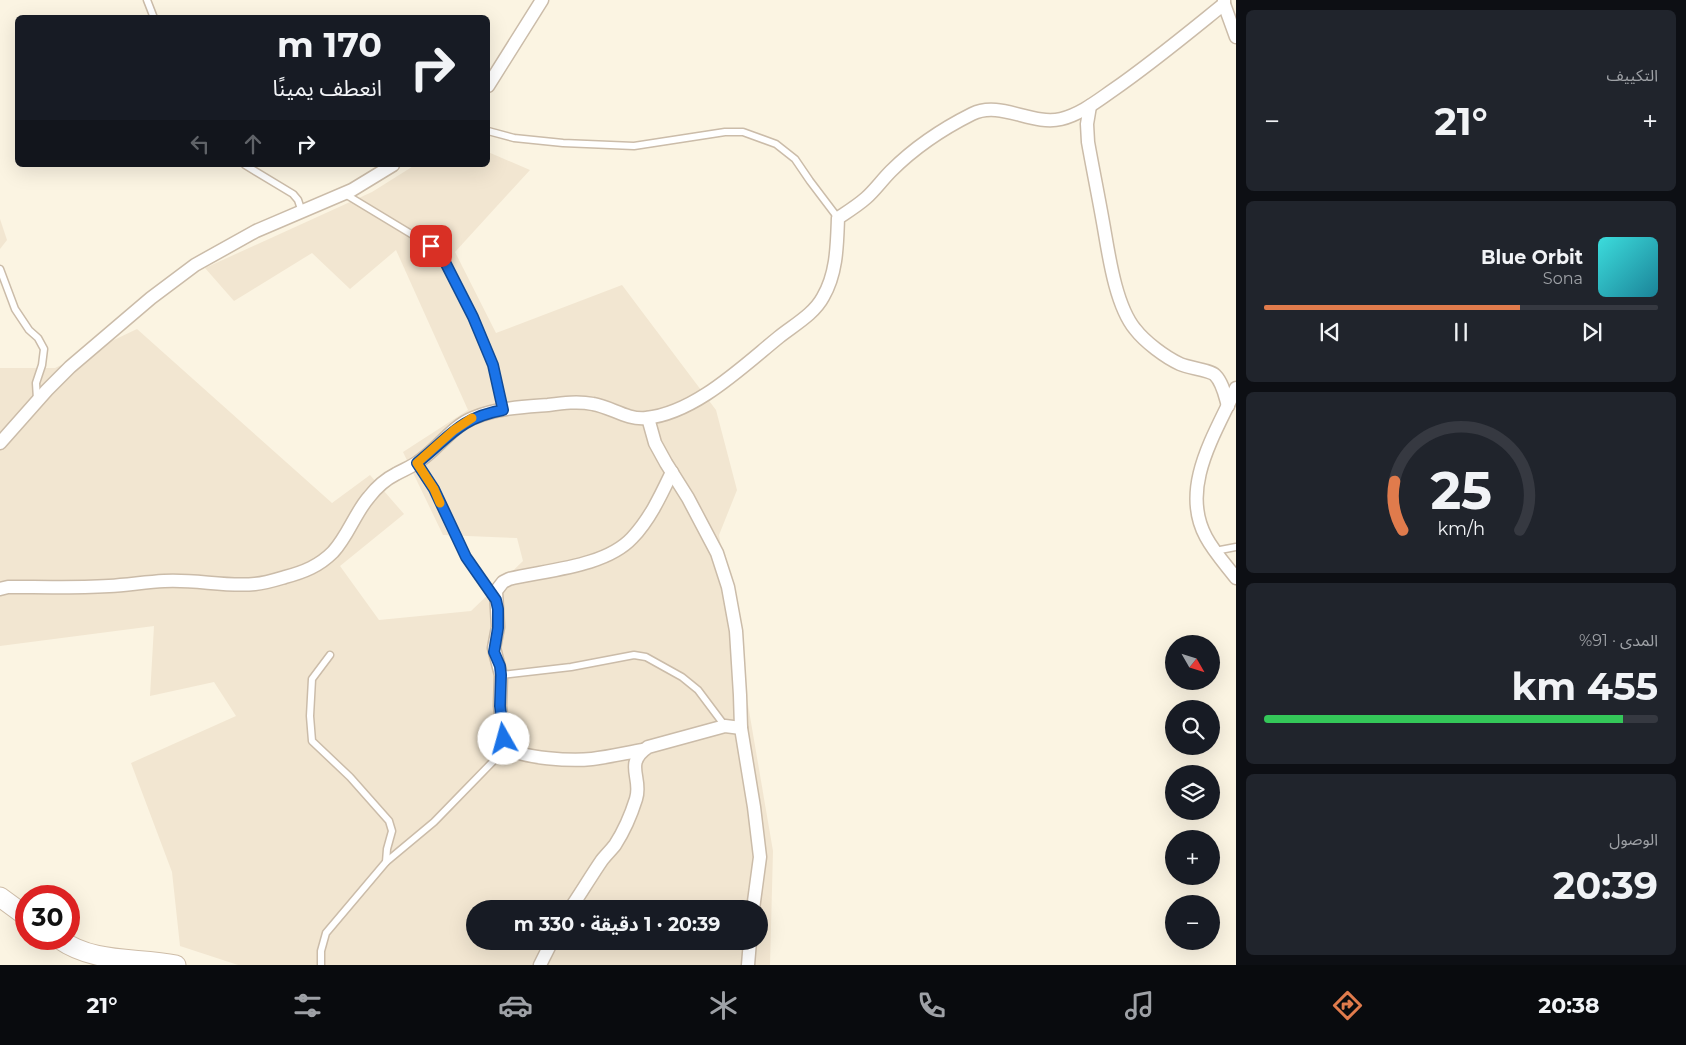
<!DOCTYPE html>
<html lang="ar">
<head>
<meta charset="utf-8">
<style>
  :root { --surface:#171b24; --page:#20242c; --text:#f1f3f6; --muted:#9ea1a6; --line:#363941; --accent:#e07b4c }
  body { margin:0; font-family:Montserrat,"Noto Sans Arabic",sans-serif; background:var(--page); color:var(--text); direction:rtl; height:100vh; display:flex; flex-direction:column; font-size:19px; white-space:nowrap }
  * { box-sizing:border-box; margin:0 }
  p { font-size:16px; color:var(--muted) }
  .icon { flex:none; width:28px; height:28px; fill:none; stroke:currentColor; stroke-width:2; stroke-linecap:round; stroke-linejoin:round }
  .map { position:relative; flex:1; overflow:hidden; direction:ltr }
  .drawer { display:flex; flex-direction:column; gap:10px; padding:10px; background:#0d0f14; width:450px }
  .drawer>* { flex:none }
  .top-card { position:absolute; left:15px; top:15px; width:475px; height:152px; border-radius:8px; box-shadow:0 5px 20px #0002; direction:rtl; background:#171b24; color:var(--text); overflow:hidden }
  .needle { width:32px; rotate:129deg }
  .tools { position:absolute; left:1165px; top:635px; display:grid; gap:10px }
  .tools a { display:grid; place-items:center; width:55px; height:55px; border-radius:50%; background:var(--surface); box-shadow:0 5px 20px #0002; font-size:25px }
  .speed { position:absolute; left:15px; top:885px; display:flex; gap:10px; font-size:25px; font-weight:700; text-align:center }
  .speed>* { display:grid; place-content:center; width:65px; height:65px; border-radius:50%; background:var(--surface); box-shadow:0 5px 20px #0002; line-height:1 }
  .speed .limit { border:8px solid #d22; background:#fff; color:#111 }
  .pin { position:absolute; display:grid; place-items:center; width:42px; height:42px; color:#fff; margin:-21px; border-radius:10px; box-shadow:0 2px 8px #0006 }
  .me { position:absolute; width:55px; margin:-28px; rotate:353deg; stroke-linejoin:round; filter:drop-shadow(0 0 4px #0008) }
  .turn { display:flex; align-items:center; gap:18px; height:105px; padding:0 25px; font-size:22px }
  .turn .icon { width:65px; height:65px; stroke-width:2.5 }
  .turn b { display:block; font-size:35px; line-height:42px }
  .lanes { display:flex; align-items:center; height:48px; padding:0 25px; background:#0003; justify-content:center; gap:25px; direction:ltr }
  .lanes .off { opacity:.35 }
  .big { font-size:38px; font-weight:700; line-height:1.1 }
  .drawer .widget { flex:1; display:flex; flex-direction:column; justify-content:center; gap:8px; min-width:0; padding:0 18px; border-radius:8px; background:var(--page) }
  .drawer .dial { align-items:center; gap:0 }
  .dial svg { height:130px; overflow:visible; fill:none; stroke:var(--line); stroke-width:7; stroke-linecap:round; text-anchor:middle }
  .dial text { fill:var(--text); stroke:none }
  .song { display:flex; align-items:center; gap:15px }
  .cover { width:60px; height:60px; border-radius:8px; background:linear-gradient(135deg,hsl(180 70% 55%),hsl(190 70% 35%)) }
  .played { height:5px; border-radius:2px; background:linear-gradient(90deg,var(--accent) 65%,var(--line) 65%) }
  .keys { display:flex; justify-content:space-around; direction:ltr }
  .heat { display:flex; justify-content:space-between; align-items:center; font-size:28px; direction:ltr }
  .charge { height:8px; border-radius:4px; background:linear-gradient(90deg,#34c759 91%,var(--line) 0) }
  .trip { position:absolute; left:466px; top:900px; width:302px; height:50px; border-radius:25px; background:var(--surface); box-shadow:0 5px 20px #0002; font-weight:700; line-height:50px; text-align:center; direction:rtl }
  .tab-bar { display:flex; height:80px; justify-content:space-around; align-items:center; background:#090b0e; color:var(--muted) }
  .tab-bar .icon { width:35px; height:35px }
  .tab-bar .active { color:var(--accent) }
  .tab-bar b { font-size:22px; color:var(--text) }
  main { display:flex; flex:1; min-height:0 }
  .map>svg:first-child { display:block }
  .residential { fill:#f2e6d1; fill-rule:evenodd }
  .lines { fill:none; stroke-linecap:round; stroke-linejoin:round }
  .lane-casing { stroke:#cbbca9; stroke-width:9 }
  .street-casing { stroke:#cbbca9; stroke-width:15 }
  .secondary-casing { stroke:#cebda8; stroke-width:21 }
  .lane { stroke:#fff; stroke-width:6 }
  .street { stroke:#fff; stroke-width:12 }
  .secondary { stroke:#fff; stroke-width:19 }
  .route-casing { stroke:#114b97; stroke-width:12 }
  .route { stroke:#1a73e8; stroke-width:9 }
  .slow { stroke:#f59e0b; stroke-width:9 }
</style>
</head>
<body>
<main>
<section class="drawer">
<div class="widget"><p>التكييف</p>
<div class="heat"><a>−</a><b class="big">21°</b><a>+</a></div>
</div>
<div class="widget">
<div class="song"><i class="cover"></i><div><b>Blue Orbit</b><p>Sona</p></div></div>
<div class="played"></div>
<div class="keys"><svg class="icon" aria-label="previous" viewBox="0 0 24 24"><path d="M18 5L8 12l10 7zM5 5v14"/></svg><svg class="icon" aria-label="pause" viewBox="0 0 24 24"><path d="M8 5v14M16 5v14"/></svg><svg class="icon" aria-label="next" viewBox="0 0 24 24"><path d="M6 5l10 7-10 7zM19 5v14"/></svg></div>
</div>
<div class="widget dial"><svg viewBox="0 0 100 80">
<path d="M14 69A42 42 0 1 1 86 69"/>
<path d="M14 69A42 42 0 0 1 9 39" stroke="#e07b4c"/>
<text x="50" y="56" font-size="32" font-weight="700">25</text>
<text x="50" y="72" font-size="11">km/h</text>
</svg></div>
<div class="widget"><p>المدى · 91%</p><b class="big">455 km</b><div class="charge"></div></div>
<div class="widget"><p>الوصول</p><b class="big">20:39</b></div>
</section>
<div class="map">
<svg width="1236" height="965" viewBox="0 0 1236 965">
  <rect width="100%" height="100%" fill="#fbf4e2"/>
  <!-- residential -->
  <g class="residential">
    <path d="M488 152 530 170 455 252 496 333 622 285 716 410 737 490 719 535 773 851 770 965H238L180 946 172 872 131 763 236 716 214 682 150 696 154 626 0 646V368H55L137 329 332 503 370 475 404 514 340 566 379 620 471 611 523 561 517 538 443 535 403 452 468 410 396 250 350 289 312 253 234 301 205 268 372 192 415 165H488ZM475 909H760V941H475Z"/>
    <path d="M0 219 7 240 0 249Z"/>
  </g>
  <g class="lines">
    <!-- lane casing -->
    <g class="lane-casing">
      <g id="lane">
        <path d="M147 0 154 18"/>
        <path d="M488 131 514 138 563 143 634 146 725 132H743L776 144 795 159 810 181 838 218"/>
        <path d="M245 165 293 194 298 200 302 212"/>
        <path d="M345 194 431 246 445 262 473 317 493 365 503 409"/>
        <path d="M0 269 15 309 29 330 38 338 44 349 42 365 36 383 37 399"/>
        <path d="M417 463 434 489 466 557 495 598"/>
        <path d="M1215 551 1236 547"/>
        <path d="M501 675 571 667 634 655 646 657 682 677 698 690 725 726"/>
        <path d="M386 862 434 822 507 747"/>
        <path d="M321 965V951L326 933 386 862 387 849 392 831 389 821 350 777 312 741 310 716 312 679 330 655"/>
      </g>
    </g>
    <!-- street casing -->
    <g class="street-casing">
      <g id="street">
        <path d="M1224 0V4L1236 37"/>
        <path d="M488 86 542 0"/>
        <path d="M1090 106 1087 124 1088 142C1093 170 1099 199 1104 228 1109 257 1116 306 1135 329 1145 342 1165 357 1180 364 1189 368 1210 370 1215 375 1223 383 1225 396 1228 406"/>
        <path d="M1236 388C1216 433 1179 487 1206 537 1214 552 1226 565 1236 578"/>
        <path d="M648 418 655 443 666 463 688 498 717 553 728 587 736 631 740 695 741 728 754 807 760 857 753 909"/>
        <path d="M0 443 47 390 70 367 151 298 195 265 256 231 352 190 393 165"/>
        <path d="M0 589 8 587C41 587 75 588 109 586 127 585 146 582 164 581 195 579 225 587 255 584 266 583 275 580 285 577 304 572 319 566 333 552 348 536 355 513 369 497 376 488 386 479 396 474 403 470 411 467 418 462 438 449 451 427 473 418 497 408 522 407 548 405 563 403 578 401 593 404 611 407 627 420 646 418 695 413 742 367 779 337 794 325 814 314 823 297 837 273 837 245 838 218 847 212 857 206 866 198 875 190 882 180 891 171 915 147 942 129 972 114 1000 100 1032 126 1061 119 1081 114 1097 101 1113 90 1152 63 1188 33 1224 4"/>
        <path d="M643 750C626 753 609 757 592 759 573 761 521 759 507 747L503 732 500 706 501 675 494 648 498 627 496 591 503 582 509 579C546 570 605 567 632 538 650 519 661 495 672 472"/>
        <path d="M570 909C581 893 591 876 602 860 606 855 611 850 615 845 624 831 631 815 636 799 643 778 623 764 648 747L725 726 741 728"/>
        <path d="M540 965 552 941"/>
        <path d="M748 965 750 941"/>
      </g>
    </g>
    <!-- secondary casing -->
    <g class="secondary-casing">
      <g id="secondary">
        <path d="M0 897 26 916"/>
        <path d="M59 939C95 964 135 957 176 965"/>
      </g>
    </g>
    <!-- lane -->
    <use href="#lane" class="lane"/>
    <!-- street -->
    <use href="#street" class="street"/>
    <!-- secondary -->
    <use href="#secondary" class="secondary"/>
  </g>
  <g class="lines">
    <!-- route casing -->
    <g class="route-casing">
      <path id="route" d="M431 246 445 262 473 317 493 365 503 410C459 418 449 438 417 463L434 489 466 557 496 600 498 609V628L494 652 500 666 501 675 500 706 504 739"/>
    </g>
    <!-- route -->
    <use href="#route" class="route"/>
    <!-- slow -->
    <path class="slow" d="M440 503 434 489 417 463 454 430 472 418"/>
  </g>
</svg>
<div class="tools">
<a><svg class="needle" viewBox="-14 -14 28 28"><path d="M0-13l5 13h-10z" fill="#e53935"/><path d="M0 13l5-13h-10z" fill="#9ea1a6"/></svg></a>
<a><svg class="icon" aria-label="search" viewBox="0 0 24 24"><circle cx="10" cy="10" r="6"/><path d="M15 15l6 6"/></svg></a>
<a><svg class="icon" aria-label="layers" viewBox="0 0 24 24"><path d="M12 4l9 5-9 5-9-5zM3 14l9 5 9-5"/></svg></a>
<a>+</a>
<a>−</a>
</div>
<div class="speed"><div class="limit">30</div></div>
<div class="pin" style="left:431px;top:246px;background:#d93025"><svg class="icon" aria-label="arrive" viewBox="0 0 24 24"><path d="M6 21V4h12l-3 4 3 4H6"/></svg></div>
<svg class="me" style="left:504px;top:739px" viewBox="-20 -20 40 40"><circle r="19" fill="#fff"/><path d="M0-13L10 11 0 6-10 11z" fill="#1a73e8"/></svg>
<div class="trip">20:39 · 1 دقيقة · 330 m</div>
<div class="top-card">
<div class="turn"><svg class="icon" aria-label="right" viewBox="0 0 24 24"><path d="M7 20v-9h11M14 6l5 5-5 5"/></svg><div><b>170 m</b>انعطف يمينًا</div></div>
<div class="lanes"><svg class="icon off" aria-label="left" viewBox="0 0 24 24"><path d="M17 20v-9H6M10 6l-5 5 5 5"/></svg><svg class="icon off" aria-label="ahead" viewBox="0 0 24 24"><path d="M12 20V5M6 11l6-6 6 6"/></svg><svg class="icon" aria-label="right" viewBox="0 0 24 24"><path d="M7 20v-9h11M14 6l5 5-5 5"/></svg></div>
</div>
</div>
</main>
<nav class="tab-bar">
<b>20:38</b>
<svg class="icon active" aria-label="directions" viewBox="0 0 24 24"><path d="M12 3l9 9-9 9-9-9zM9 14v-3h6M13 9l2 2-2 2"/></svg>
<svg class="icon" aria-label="music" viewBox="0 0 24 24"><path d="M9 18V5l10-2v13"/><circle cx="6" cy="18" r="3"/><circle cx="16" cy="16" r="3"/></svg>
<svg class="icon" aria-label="phone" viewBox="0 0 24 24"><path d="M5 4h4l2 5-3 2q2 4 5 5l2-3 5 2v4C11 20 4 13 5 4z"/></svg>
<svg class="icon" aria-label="climate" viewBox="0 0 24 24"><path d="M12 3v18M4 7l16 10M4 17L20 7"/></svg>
<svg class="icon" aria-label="car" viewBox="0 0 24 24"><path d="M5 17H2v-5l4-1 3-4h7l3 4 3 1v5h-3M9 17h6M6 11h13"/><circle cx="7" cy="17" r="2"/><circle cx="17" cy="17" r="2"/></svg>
<svg class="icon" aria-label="filters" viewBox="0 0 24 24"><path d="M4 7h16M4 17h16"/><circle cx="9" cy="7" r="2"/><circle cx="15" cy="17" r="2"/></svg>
<b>21°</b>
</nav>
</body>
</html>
